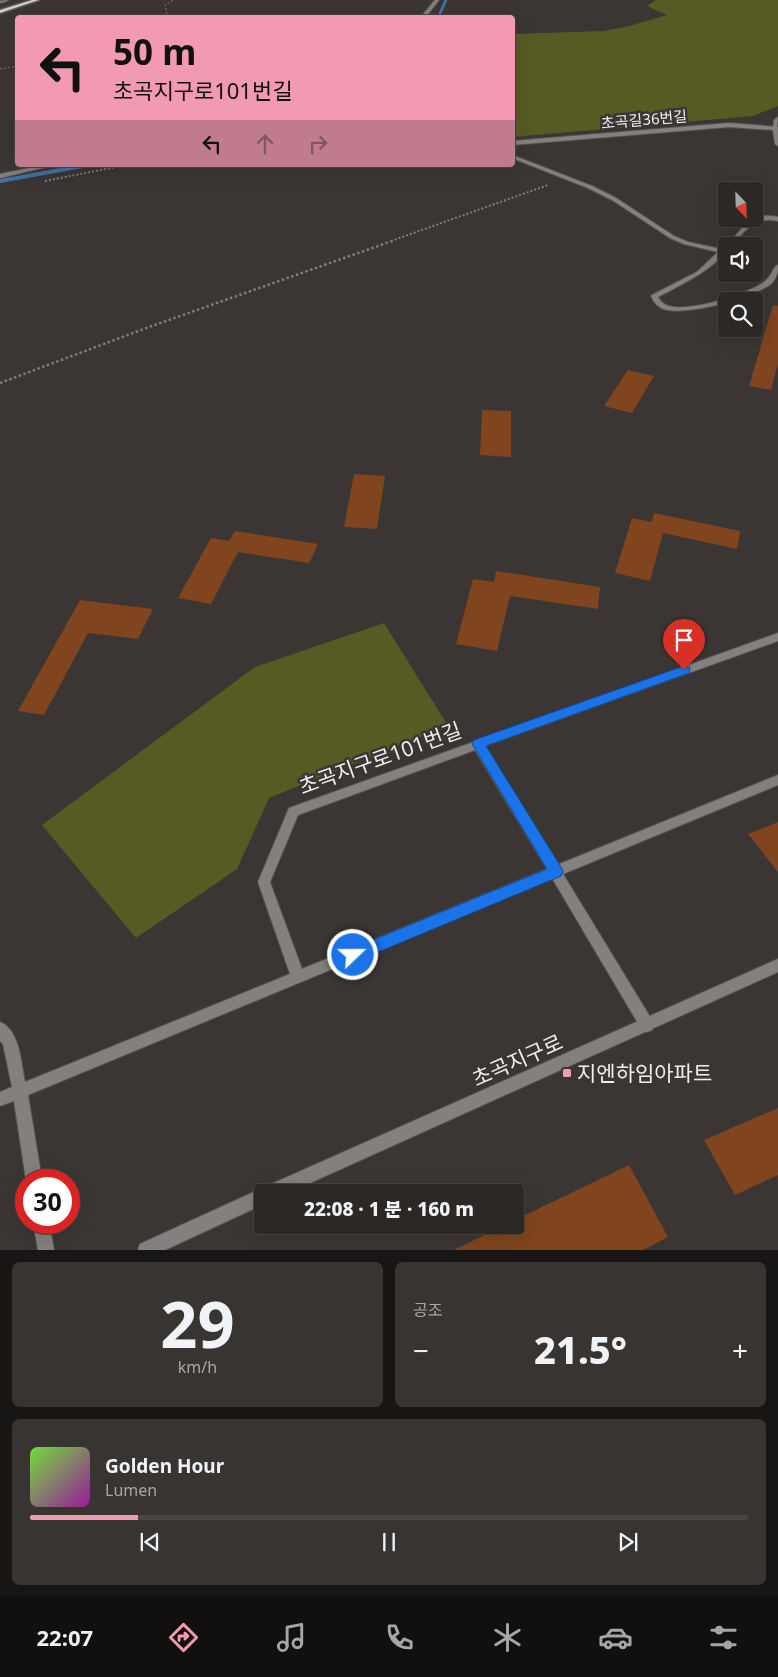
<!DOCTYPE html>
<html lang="ko">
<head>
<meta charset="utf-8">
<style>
  :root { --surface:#2c2826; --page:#383432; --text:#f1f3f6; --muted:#a6a6a7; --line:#484443; --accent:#f19ab2 }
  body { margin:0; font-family:"Noto Sans","Noto Sans KR",sans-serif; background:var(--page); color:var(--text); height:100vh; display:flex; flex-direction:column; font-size:19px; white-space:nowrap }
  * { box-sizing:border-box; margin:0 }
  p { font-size:16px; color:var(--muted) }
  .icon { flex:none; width:28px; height:28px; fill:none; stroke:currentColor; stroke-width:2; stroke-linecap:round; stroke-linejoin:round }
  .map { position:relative; height:1250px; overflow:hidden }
  .side { display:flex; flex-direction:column; gap:12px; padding:12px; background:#181615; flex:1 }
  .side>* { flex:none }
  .guide { position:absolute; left:15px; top:15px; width:500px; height:152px; border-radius:5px; box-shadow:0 5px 20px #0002,0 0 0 1px var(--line); background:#f19ab2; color:#111; overflow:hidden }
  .needle { width:32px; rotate:157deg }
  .fabs { position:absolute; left:718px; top:182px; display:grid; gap:10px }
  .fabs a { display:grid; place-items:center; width:45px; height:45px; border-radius:5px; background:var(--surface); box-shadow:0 5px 20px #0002,0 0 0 1px var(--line); font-size:25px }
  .speed { position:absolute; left:15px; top:1169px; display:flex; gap:10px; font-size:25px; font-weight:700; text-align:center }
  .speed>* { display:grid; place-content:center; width:65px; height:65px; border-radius:50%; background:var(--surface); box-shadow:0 5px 20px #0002,0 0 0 1px var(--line); line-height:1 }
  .speed .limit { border:8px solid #d22; background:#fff; color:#111 }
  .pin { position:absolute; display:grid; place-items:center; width:42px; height:42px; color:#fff; margin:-51px -21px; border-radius:50% 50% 50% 0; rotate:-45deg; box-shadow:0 0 5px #0007 }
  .pin .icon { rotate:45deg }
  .me { position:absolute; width:55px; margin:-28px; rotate:68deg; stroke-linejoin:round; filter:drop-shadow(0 0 4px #0008) }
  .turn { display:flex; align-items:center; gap:18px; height:105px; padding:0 15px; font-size:22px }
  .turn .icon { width:65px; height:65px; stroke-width:2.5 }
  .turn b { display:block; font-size:35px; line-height:42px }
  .lanes { display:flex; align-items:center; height:48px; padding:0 15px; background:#0003; justify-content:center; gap:25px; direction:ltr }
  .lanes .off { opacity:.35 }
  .big { font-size:38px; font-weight:800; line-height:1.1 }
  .side .tile { flex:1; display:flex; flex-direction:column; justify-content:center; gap:8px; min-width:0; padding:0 18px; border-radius:8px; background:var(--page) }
  .side .dial { align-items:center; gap:0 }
  .dial b { font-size:65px; line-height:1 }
  .song { display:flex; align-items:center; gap:15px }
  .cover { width:60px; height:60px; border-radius:8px; background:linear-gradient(135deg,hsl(100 70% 55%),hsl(300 70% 35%)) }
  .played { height:5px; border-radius:2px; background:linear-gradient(90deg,var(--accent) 15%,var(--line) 15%) }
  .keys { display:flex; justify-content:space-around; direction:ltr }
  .heat { display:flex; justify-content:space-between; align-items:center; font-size:28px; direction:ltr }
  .side .tiles { flex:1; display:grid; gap:12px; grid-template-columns:1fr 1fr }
  .tile:last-child { grid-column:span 2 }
  .trip { position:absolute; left:254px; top:1184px; width:270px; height:50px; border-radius:5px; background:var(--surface); box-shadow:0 5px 20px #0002,0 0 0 1px var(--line); font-weight:800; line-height:50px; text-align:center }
  .dock { display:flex; height:80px; justify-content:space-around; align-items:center; background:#12100f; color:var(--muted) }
  .dock .icon { width:35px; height:35px }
  .dock .on { color:var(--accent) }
  .dock b { font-size:22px; color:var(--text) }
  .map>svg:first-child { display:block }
  .green { fill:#565b24 }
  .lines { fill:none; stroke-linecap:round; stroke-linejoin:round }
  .stream-far1 { stroke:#3f72a5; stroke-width:3 }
  .stream { stroke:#3f72a5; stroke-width:4 }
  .building { fill:#80441e }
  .service-casing { stroke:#585350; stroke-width:2 }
  .minor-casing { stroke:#585350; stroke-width:2 }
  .tertiary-casing { stroke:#585350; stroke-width:2 }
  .primary-casing { stroke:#585350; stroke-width:3 }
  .path-far2 { stroke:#817c7a; stroke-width:1; stroke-dasharray:2 2; stroke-linecap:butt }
  .path-far1 { stroke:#817c7a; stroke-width:2; stroke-dasharray:2 2; stroke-linecap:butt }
  .path { stroke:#817c7a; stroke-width:2.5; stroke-dasharray:2.5 2.5; stroke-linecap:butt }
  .service { fill:#83817f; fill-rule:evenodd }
  .minor { fill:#83817f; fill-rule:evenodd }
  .tertiary { fill:#83817f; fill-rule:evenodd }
  .primary { fill:#cecbc5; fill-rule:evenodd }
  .route { fill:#1a73e8; stroke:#114b97 }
  .poi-dot { fill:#f19ab2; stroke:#3b3633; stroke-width:2 }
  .labels { text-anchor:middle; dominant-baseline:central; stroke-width:5; stroke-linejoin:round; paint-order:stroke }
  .far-street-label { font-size:15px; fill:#f1edeb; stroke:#3b3633 }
  .near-street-label { font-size:21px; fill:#f1edeb; stroke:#3b3633 }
  .near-poi-label { font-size:21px; fill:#f1edeb; stroke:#3b3633; text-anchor:start }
</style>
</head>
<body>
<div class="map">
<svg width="778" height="1250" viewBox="0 0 778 1250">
  <rect width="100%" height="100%" fill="#3b3633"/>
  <!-- green -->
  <g class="green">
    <path d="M656 0H778V106L753 116 513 137V34L604 31 629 26 667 15 647 6Z"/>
    <path d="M384 623 448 726 269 798 237 869 136 938 42 825 255 667Z"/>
  </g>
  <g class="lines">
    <!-- stream-far1 -->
    <path class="stream-far1" d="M438 18 446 0"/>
    <!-- stream -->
    <path class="stream" d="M0 181 88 165"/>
  </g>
  <!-- building -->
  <g class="building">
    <path d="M773 305 778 306V363L771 390 749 386Z"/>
    <path d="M628 370 654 376 632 413 604 406Z"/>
    <path d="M482 410 511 411V457L480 455Z"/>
    <path d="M354 474 385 476 377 529 344 527Z"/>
    <path d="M654 513 740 531 737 549 663 533 650 581 615 573 632 518 652 522Z"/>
    <path d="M235 531 318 544 309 563 238 552 211 604 178 598 211 538 229 541Z"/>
    <path d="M496 571 600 587 598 609 510 596 497 651 456 644 473 579 494 582Z"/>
    <path d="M80 600 153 609 138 639 88 633 44 715 18 711Z"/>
    <path d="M778 822V872L748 834Z"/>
    <path d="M778 1108V1175L735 1195 704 1140Z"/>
    <path d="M629 1165 668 1237 643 1250H454L505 1225H515V1220Z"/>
  </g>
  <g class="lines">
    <!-- service casing -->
    <g class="service-casing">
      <path id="service" d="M778 117 777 129 773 130 774 120Z"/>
    </g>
    <!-- minor casing -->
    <g class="minor-casing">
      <g id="minor">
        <path d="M8 0 7 1 0 3V1Z"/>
        <path d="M729 123 778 127V146L775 144 773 130 729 127 512 145V141Z"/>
        <path d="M512 155 592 186 616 198 674 236 688 242 721 249C743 234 745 210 778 217V221C754 216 746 230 731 246H726C726 264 673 289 658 297 660 300 662 303 666 305 685 314 748 294 764 282 770 278 772 271 776 266L778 265C778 272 777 277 772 283 755 298 681 318 661 308 656 305 653 301 651 296L652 295 697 272 718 252 684 244 670 238 612 200 588 188 512 158Z"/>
        <path d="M778 633V641L485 746 557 865 778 775V785L563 874 652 1020 654 1025 652 1030 647 1032 642 1030 552 878 28 1095 42 1180H26L14 1101 0 1106V1092L12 1087 3 1044 0 1041V1022C20 1030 21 1063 25 1082L290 974 258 882 289 808ZM475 750 547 869 302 969 270 882 298 815Z"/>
        <path d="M33 1222H49L54 1250H38Z"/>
      </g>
    </g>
    <!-- tertiary casing -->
    <g class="tertiary-casing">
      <g id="tertiary">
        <path d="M435 0H439L425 18H420Z"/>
        <path d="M44 165H55L0 178V174Z"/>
        <path d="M778 959V972L290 1192H262V1205L165 1250H138L140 1244 256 1191 262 1189 266 1191 267 1186Z"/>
      </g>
    </g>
    <!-- primary casing -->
    <g class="primary-casing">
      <path id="primary" d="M32 0H39L0 13V10Z"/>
    </g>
    <!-- path-far2 -->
    <g class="path-far2">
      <path d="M156 18 167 14 165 5 174 0"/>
      <path d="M0 69 18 66"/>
    </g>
    <!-- path-far1 -->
    <g class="path-far1">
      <path d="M45 181 126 165"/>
      <path d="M391 241 548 185"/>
    </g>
    <!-- path -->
    <path class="path" d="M0 383 149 327 395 240"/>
    <!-- service -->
    <use href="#service" class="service"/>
    <!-- minor -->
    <use href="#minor" class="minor"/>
    <!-- tertiary -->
    <use href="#tertiary" class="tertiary"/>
    <!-- primary -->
    <use href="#primary" class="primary"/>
  </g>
  <!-- route -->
  <path class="route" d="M684 666 689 667 690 670 689 673 486 746 561 867 563 871 561 876 359 960 353 962 348 960 346 955 348 950 547 869 474 747 472 744 474 740Z"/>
  <!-- markers -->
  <rect class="poi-dot" x="562" y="1068" width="10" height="10" rx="2.5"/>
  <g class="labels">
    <!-- far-street labels -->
    <g class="far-street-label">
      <text transform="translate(644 119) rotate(-5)">초곡길36번길</text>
    </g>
    <!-- near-street labels -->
    <g class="near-street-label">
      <text transform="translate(380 758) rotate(-20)">초곡지구로101번길</text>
      <text transform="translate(517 1060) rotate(-24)">초곡지구로</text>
    </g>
    <!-- near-poi labels -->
    <g class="near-poi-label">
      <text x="577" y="1073">지엔하임아파트</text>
    </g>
  </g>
</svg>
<div class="fabs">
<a><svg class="needle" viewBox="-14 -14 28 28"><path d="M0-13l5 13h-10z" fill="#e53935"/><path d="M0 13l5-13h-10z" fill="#a6a6a7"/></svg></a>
<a><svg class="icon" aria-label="sound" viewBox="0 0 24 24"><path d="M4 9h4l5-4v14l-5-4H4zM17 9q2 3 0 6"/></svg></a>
<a><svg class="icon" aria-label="search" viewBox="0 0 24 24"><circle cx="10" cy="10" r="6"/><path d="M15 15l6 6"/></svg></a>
</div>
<div class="speed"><div class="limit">30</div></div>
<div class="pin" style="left:684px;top:670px;background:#d93025"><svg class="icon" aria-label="arrive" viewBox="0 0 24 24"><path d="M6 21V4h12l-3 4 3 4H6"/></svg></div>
<svg class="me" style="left:353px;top:955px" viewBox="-20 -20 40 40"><circle r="17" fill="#1a73e8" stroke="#fff" stroke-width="3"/><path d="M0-11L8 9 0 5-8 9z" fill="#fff"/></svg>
<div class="trip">22:08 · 1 분 · 160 m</div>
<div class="guide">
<div class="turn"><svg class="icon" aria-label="left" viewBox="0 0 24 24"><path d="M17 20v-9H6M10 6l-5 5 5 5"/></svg><div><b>50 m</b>초곡지구로101번길</div></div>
<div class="lanes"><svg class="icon" aria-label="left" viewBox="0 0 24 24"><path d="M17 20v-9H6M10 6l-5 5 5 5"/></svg><svg class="icon off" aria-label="ahead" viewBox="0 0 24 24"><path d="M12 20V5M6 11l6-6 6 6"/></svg><svg class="icon off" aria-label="right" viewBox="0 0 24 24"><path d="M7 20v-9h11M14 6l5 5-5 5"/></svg></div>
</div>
</div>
<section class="side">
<div class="tiles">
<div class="tile dial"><b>29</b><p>km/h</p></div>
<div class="tile"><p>공조</p>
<div class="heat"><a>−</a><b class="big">21.5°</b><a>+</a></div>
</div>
<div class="tile">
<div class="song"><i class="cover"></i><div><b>Golden Hour</b><p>Lumen</p></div></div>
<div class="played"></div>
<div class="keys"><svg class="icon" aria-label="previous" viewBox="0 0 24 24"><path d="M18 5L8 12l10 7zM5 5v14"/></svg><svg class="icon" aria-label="pause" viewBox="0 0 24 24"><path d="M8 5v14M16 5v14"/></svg><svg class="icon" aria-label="next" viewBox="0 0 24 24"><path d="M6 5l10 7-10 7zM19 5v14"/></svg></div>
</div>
</div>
</section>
<nav class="dock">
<b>22:07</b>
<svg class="icon on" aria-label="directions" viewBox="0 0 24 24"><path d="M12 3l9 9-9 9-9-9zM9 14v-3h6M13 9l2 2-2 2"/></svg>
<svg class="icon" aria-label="music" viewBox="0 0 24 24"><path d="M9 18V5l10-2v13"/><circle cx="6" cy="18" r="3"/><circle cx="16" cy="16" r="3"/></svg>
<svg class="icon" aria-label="phone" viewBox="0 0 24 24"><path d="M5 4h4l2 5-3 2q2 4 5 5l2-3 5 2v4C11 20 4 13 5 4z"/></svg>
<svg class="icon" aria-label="climate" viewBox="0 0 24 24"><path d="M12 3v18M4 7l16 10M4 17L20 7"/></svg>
<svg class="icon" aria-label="car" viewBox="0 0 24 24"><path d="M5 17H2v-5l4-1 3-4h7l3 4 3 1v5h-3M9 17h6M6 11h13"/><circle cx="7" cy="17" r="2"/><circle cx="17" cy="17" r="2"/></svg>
<svg class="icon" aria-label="filters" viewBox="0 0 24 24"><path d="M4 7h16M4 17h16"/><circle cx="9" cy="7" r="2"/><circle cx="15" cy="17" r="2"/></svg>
</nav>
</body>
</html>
